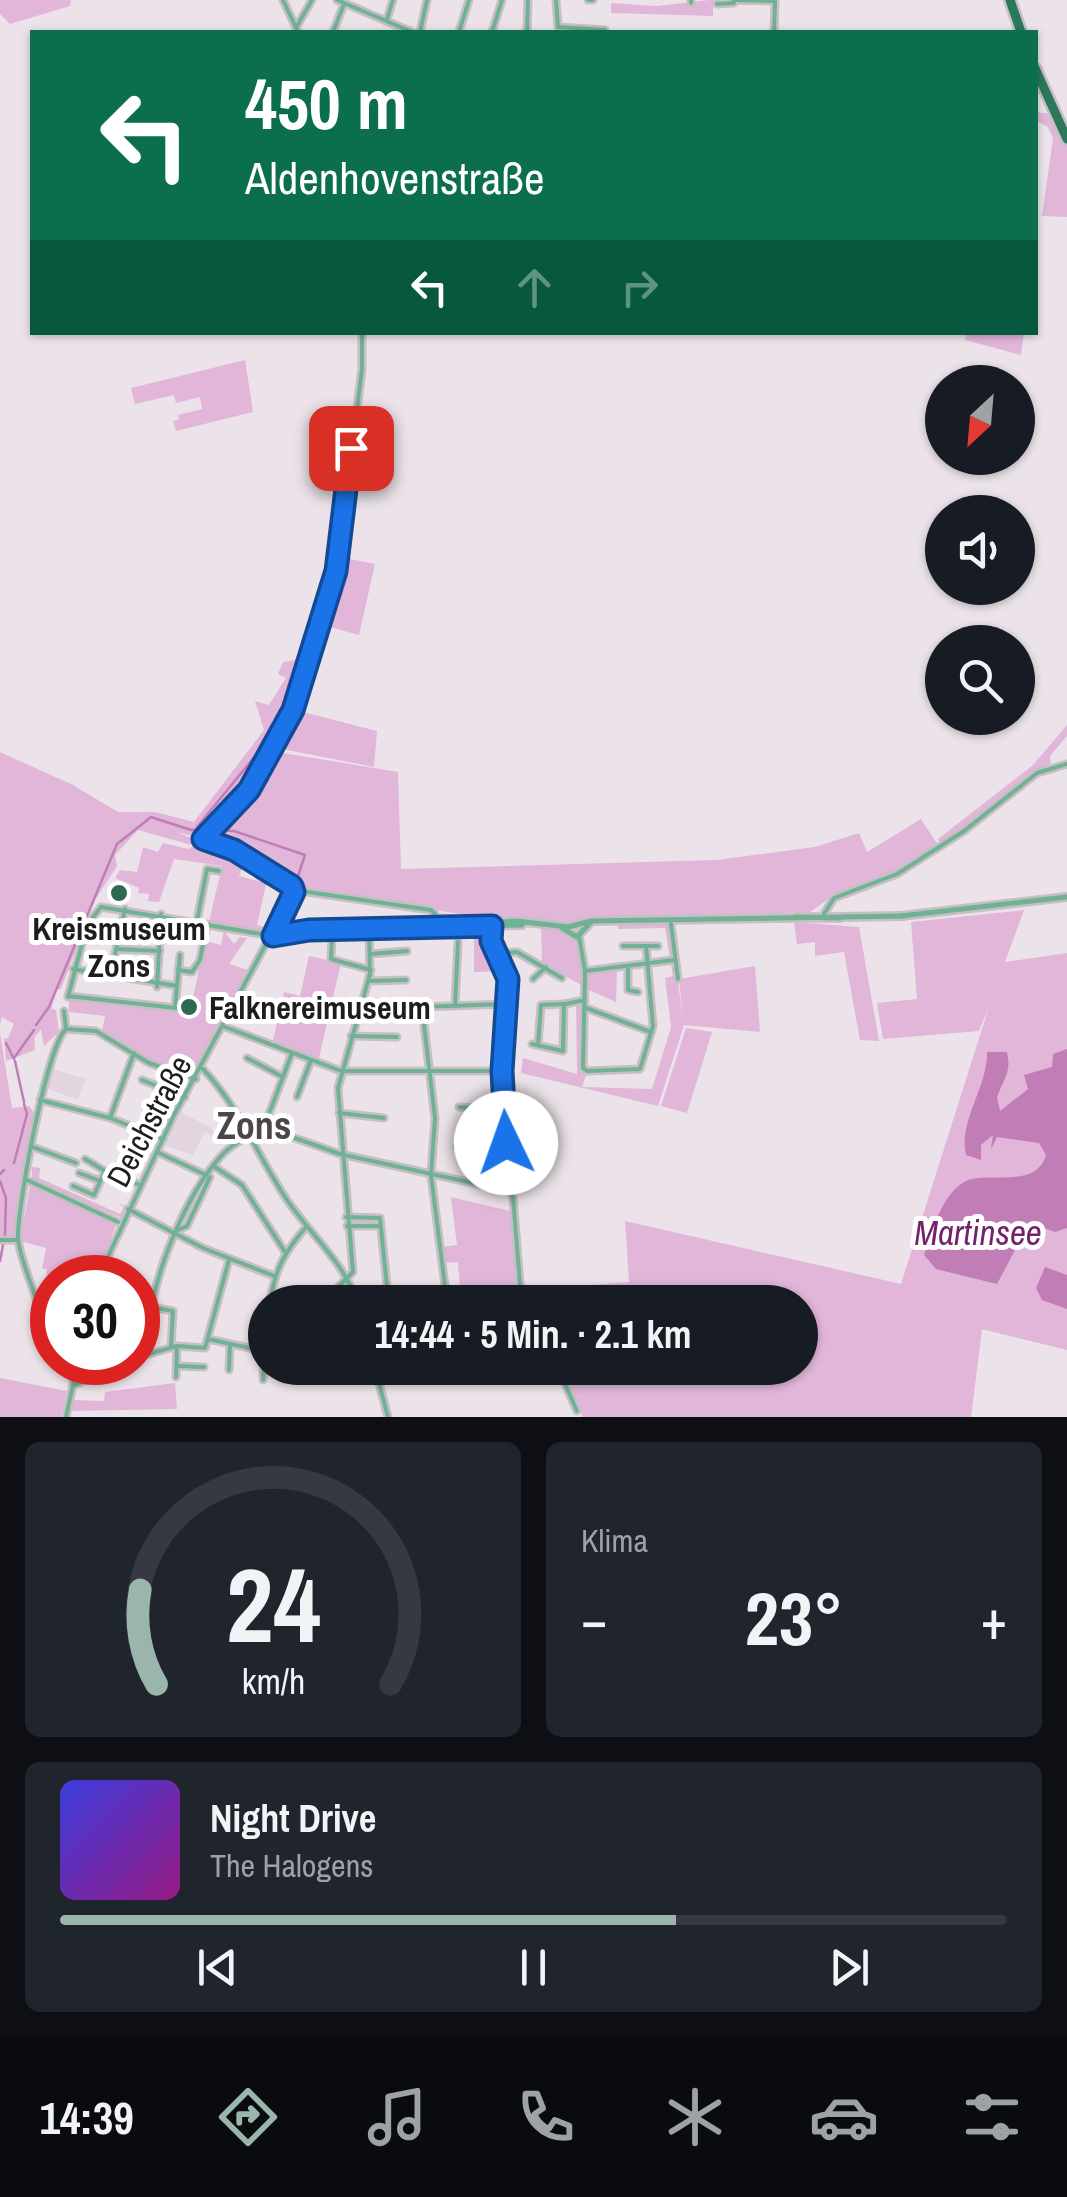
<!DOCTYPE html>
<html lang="de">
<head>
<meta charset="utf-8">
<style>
  :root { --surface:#171b24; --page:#20242c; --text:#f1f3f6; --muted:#9ea1a6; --line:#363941; --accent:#9ab5ac }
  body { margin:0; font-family:"Archivo Narrow",sans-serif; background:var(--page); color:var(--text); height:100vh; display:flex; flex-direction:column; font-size:38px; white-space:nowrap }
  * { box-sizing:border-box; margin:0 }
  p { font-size:32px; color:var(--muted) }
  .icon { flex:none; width:55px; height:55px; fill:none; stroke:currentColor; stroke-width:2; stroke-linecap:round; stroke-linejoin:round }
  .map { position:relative; height:1417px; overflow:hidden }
  .side { display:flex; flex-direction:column; gap:25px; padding:25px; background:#0d0f14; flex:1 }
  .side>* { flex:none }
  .hud { position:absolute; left:30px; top:30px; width:1008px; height:305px; border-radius:0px; box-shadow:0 2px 8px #0004; background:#0b6e4f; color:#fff; overflow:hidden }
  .needle { width:65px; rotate:206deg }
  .fabs { position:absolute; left:925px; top:365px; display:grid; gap:20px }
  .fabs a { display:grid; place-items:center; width:110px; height:110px; border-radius:50%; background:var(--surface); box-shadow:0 2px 8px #0004; font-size:50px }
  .speed { position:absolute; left:30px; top:1255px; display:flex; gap:20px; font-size:50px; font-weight:700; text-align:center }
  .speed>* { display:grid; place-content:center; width:130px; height:130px; border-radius:50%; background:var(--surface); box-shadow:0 2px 8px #0004; line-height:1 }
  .speed .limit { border:15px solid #d22; background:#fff; color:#111 }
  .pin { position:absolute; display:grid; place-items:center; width:85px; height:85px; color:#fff; margin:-42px; border-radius:20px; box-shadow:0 5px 15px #0006 }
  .me { position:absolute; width:110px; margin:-55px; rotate:357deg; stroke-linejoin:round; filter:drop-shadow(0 0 8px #0008) }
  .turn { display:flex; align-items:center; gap:35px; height:210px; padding:0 50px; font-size:45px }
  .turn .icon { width:130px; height:130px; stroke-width:2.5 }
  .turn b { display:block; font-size:70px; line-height:85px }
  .lanes { display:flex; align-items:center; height:95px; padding:0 50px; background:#0003; justify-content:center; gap:50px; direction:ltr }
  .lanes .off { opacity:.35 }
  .big { font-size:75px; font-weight:800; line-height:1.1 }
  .side .tile { flex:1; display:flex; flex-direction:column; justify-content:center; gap:15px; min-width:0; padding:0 35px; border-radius:15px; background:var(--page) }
  .side .dial { align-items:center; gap:0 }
  .dial svg { height:260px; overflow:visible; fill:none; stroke:var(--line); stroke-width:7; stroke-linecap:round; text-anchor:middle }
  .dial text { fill:var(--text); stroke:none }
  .song { display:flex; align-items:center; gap:30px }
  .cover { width:120px; height:120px; border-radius:15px; background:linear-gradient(135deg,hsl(240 70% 55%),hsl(310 70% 35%)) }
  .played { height:10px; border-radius:5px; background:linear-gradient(90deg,var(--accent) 65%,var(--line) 65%) }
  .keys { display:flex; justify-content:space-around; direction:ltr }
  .heat { display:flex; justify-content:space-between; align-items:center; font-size:55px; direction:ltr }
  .side .tiles { flex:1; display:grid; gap:25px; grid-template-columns:1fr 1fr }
  .tile:last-child { grid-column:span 2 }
  .trip { position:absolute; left:248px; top:1285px; width:570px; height:100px; border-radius:50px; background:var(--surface); box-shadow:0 2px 8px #0004; font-weight:800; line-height:100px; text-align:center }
  .tab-bar { display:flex; height:160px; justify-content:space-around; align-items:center; background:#090b0e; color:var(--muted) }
  .tab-bar .icon { width:70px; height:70px }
  .tab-bar .selected { color:var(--accent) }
  .tab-bar b { font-size:45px; color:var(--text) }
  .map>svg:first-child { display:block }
  .built { fill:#e3d5e0 }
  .green { fill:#e1b6d9 }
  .water { fill:#c07db6 }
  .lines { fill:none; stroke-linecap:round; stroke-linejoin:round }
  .stream { stroke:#c07db6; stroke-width:2.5 }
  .minor-casing { stroke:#c6bfc4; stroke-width:9 }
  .tertiary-casing { stroke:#c6bfc4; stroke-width:10 }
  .primary-casing { stroke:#c6bfc4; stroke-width:14 }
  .minor { stroke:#71b195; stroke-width:4 }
  .tertiary { stroke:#71b195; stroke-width:5 }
  .primary { stroke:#2c785b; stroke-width:9 }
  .route-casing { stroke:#114b97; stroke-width:25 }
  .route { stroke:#1a73e8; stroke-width:18 }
  .poi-dot { fill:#306952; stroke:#fff; stroke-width:4 }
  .labels { text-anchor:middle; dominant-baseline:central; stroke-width:10; stroke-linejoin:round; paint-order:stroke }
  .poi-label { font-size:32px; font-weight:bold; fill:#1f1c1e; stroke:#fff }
  .street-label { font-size:32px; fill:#1f1c1e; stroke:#fff }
  .water-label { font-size:35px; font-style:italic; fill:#73236b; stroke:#fff }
  .quarter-label { font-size:38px; font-weight:bold; fill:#4c464b; stroke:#fff }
</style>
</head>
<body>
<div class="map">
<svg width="1067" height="1417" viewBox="0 0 1067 1417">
  <rect width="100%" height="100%" fill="#ebe3e9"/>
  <!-- built -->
  <g class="built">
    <path d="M50 1068 86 1079 78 1100 46 1088Z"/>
    <path d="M181 1112 211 1128 220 1140 205 1132 193 1155 165 1146Z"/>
  </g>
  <!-- green -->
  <g class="green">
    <path d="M0 0H71L70 6 10 24 0 14Z"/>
    <path d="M709 0H717L713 2V16L611 13V3L656 6Z"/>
    <path d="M1035 112 1052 114 1067 144V217L1042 216 1053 138 1048 127 1035 120Z"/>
    <path d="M967 333H1024L1021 355 965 340Z"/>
    <path d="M245 360 253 412 176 431 173 421 179 420 178 415 202 409 200 397 176 403 174 395 135 404 131 388Z"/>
    <path d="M340 557 375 564 359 635 323 625Z"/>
    <path d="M306 658C305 717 249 787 212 829L255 787 277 752 398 772 401 869 716 860 815 847 859 833 867 852 921 819 938 845 872 884 830 898 810 912 584 919 566 925C523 914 474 921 428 924L429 910 438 919 441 913 479 917 303 889 287 883 291 890 274 885 275 878 227 845 177 832 193 839 191 845 138 830 115 855 117 866 95 900 61 989H56L49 1019 50 1008 56 1010 59 1032 44 1046 41 1029 34 1038 35 1050 6 1061 4 1039 8 1038 14 1024 2 1017 0 1025V752L73 785 118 812H155L194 822 264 730 255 701 269 705 286 678 278 674 283 662Z"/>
    <path d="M295 710 377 731 374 767 277 748Z"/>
    <path d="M1067 725V736L1050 756 1051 763 941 845 938 839 1033 765Z"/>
    <path d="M201 842 225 847 245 859 239 876 266 883 273 879 272 885 266 884 257 925 274 929 270 932 209 922 222 866 174 859 159 902 148 901 149 894 138 893 139 888 115 878 120 870 137 872 143 847 158 852 163 843 188 849Z"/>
    <path d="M1024 910 1005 962 1067 953V1350L982 1329 971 1417H583L560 1368H800V1302H532L526 1290 629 1282 625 1221 901 1284 989 1007 979 1031 883 1039 877 1003 917 999 911 922Z"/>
    <path d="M794 922 859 927 879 1041 860 1040 844 952 815 956V942L797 944Z"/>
    <path d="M670 923 683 1019 679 979 755 966 760 1032 684 1025 658 1106 521 1073 523 1058 577 1074 576 1004 581 1005 582 1069 586 1075 582 1087 652 1089 671 1027 665 978 673 976 665 928 618 929V925Z"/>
    <path d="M543 925C577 931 586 952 583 986L542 963 541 926H511Z"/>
    <path d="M458 929 483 932 505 971 474 972V933L459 938Z"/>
    <path d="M224 931 234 944 240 937 247 938 229 964 251 971 195 1075 148 1061 102 1031 105 1016 69 1012V999L190 1012 205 941 221 945Z"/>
    <path d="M309 956 341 963 319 1058 272 1044 284 992 300 996Z"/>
    <path d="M617 971 616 1002 589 990V973Z"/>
    <path d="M686 1028 712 1032 687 1113 661 1106Z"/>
    <path d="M0 1033 12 1108 29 1106 36 1115 15 1237H0Z"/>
    <path d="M32 1167 40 1168 39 1178 120 1214 124 1207 117 1203 125 1206 122 1218 32 1180Z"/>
    <path d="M30 1185 116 1225 97 1277 46 1279 47 1270 42 1268 46 1248 20 1241Z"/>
    <path d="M451 1197 510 1211 516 1285 460 1289 458 1262 443 1263 441 1247 457 1245Z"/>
    <path d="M0 1378 67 1391 61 1417H0Z"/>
    <path d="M175 1383 177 1409 70 1411 73 1400 104 1401 105 1392Z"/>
  </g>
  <!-- water -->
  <g class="water">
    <path d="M1067 1049V1228L1055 1232 1042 1227 1022 1237 997 1284 936 1269 924 1255C932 1232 942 1191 968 1180 990 1172 1036 1189 1046 1155L1039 1143 997 1137 991 1149 993 1135 981 1145V1160L966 1155C958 1121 988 1087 987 1052H1007C1012 1072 1003 1080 997 1097L1000 1111 1028 1089 1024 1075 1052 1067 1053 1054Z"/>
    <path d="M1045 1267 1067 1275V1309L1042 1300 1036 1288Z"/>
  </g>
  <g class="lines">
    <!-- stream -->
    <g class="stream">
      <path d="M197 827 256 755"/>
      <path d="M211 830 234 831 305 855 298 876"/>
      <path d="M36 1025 49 1007 117 844 151 817 191 830 207 828"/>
      <path d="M6 1043 14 1059"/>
      <path d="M14 1058 34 1030"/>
      <path d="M15 1061 24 1102"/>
      <path d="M14 1163 27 1114 24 1104"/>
      <path d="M0 1174 4 1170"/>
      <path d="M0 1181 6 1198 5 1235"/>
      <path d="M0 1261 3 1245"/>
    </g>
    <!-- minor casing -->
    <g class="minor-casing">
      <g id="minor">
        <path d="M283 0 298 32"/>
        <path d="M337 0 412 32"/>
        <path d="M556 0 558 27 605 30"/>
        <path d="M588 0H593"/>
        <path d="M691 0V3"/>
        <path d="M733 0 775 1"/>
        <path d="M717 4 734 3"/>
        <path d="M387 19 393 0"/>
        <path d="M297 26 312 0"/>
        <path d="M333 32 344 4"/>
        <path d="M420 32 427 0"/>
        <path d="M459 32 469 0"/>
        <path d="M492 32 502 0"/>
        <path d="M527 32 528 0"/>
        <path d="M774 32 775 3"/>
        <path d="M294 890 431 910 435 914"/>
        <path d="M824 914 834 898 897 874 964 831 1037 773 1067 764"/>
        <path d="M197 921 207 869 219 871"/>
        <path d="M671 924 678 979"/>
        <path d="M480 926 508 976 502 1071 507 1188 513 1197 520 1284 528 1302"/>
        <path d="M579 936 585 971 583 1068 587 1071 640 1069 653 1026 646 946"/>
        <path d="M332 938 331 959 371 970"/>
        <path d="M623 946H658"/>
        <path d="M116 949 160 951"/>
        <path d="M498 953 517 952 562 978"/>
        <path d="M371 954 407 951"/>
        <path d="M73 969 177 986"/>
        <path d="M628 969V990L638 992"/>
        <path d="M178 970 192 972 200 960 207 924"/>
        <path d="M585 971 674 960"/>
        <path d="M111 973 125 909"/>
        <path d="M533 979 546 967"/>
        <path d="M369 981 406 980"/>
        <path d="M157 987 161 914"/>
        <path d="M68 996 185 1009"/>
        <path d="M68 997 87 925 101 907 273 936"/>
        <path d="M565 1004 585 1000"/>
        <path d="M455 1006 458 942"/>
        <path d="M175 1008 180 955"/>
        <path d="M422 1008 435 1118 431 1175 447 1302"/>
        <path d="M586 1008 651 1032"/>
        <path d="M361 1009 507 1004"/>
        <path d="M64 1011 66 1029"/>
        <path d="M225 1027 341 1071H502"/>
        <path d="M66 1029 96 1031 149 1063 196 1079"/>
        <path d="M351 1036 397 1037"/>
        <path d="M532 1044 563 1051 564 1004 541 1005 538 1045"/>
        <path d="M247 1058 283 1077"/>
        <path d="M203 1069C240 1108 257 1155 287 1200 310 1234 344 1262 357 1302"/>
        <path d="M142 1080 185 1097"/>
        <path d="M297 1097 311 1060"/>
        <path d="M40 1100 110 1118 163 1139"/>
        <path d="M459 1107 505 1110"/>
        <path d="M339 1113 384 1118"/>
        <path d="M110 1118 134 1053"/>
        <path d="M264 1127 340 1154 505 1190"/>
        <path d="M264 1127 292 1053"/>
        <path d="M33 1147 76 1163"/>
        <path d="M457 1147 506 1143"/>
        <path d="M157 1152 206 1175"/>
        <path d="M85 1159 105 1171"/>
        <path d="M215 1167 242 1185 285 1252"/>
        <path d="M79 1173 100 1181"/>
        <path d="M27 1180 118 1222"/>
        <path d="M73 1186 94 1195 105 1171 140 1185"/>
        <path d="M128 1209 203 1248 274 1276"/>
        <path d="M346 1217 380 1218 388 1296"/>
        <path d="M347 1226H380"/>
        <path d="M178 1230 187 1226 210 1177"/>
        <path d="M0 1240H17"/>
        <path d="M98 1278 174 1115 294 892 285 881 203 836 259 776 289 719 311 659 339 553 362 369V332"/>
        <path d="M356 1299 398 1296 405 1302"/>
        <path d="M270 1302C275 1269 285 1251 307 1226"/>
        <path d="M323 1302 353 1272 338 1088 370 974 369 929"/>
        <path d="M152 1307 173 1311 171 1347"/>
        <path d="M43 1312 52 1314"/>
        <path d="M149 1339 154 1332 152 1306"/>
        <path d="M208 1339 263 1351"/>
        <path d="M52 1340C45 1323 18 1253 18 1238 17 1207 47 1046 66 1029"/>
        <path d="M150 1351 144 1307 152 1305C161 1257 191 1186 225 1152 235 1142 252 1135 264 1127"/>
        <path d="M138 1357 177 1346 205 1348 229 1260"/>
        <path d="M66 1362 74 1383"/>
        <path d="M177 1366 204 1367"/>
        <path d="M375 1368 388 1417"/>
        <path d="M558 1368 577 1411"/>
        <path d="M229 1370 230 1344"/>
        <path d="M176 1377 177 1346"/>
        <path d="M263 1380 265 1339"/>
        <path d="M73 1386 126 1362"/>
        <path d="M66 1417 78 1362"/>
      </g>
    </g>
    <!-- tertiary casing -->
    <g class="tertiary-casing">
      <g id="tertiary">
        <path d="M901 916 1067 897"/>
        <path d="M796 917 840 918"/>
        <path d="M468 926 522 925"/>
        <path d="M428 927 516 921 568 927 591 921 903 916"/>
        <path d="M562 928 577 937 590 923"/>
        <path d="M273 936 309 931 427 927"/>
      </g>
    </g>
    <!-- primary casing -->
    <g class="primary-casing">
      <g id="primary">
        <path d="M1010 0 1021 32"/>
        <path d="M1035 68 1067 139"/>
      </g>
    </g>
    <!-- minor -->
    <use href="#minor" class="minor"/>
    <!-- tertiary -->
    <use href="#tertiary" class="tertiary"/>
    <!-- primary -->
    <use href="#primary" class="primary"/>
  </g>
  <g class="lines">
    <!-- route casing -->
    <g class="route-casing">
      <path id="route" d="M351 448 336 571 293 710 249 790 203 839 234 850 292 886 294 892 273 936 309 930 492 926 491 941 508 979 502 1071 506 1143"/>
    </g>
    <!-- route -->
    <use href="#route" class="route"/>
  </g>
  <!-- markers -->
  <g class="poi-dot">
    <circle cx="119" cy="893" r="10"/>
    <circle cx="189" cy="1007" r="10"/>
  </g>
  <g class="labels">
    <!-- poi labels -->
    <g class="poi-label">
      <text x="119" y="928">Kreismuseum<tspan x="119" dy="37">Zons</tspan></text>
      <text x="209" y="1007" text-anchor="start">Falknereimuseum</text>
    </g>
    <!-- street labels -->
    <g class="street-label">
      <text transform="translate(149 1121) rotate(-62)">Deichstraße</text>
    </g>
    <!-- water labels -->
    <g class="water-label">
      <text x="978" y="1232">Martinsee</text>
    </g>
    <!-- quarter labels -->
    <g class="quarter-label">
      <text x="254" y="1125">Zons</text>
    </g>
  </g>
</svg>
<div class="fabs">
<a><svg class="needle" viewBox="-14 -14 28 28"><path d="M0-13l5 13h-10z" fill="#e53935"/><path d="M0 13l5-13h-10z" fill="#9ea1a6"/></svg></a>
<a><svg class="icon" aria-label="sound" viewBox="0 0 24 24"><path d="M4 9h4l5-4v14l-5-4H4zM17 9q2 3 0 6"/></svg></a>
<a><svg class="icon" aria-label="search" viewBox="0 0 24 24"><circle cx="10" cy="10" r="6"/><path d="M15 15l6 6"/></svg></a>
</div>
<div class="speed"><div class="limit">30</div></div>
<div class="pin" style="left:351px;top:448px;background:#d93025"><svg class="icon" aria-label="arrive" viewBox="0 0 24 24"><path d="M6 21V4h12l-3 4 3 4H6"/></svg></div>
<svg class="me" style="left:506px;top:1143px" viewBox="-20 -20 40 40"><circle r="19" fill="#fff"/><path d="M0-13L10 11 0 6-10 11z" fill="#1a73e8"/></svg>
<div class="trip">14:44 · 5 Min. · 2.1 km</div>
<div class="hud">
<div class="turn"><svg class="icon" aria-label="left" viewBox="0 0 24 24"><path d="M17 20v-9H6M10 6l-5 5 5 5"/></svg><div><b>450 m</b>Aldenhovenstraße</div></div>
<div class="lanes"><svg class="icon" aria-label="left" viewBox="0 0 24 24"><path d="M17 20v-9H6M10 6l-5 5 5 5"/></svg><svg class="icon off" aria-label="ahead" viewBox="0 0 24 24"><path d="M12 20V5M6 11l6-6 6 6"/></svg><svg class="icon off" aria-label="right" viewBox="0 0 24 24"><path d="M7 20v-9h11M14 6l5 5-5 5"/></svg></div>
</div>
</div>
<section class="side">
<div class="tiles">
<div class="tile dial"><svg viewBox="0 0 100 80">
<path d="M14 69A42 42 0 1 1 86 69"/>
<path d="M14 69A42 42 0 0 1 9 40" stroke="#9ab5ac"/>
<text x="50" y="56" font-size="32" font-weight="700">24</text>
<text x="50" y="72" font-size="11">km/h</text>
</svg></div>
<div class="tile"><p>Klima</p>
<div class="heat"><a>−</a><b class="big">23°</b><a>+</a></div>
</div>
<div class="tile">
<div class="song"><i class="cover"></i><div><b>Night Drive</b><p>The Halogens</p></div></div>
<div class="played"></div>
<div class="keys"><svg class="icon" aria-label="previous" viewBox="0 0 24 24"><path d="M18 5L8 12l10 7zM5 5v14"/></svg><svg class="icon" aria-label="pause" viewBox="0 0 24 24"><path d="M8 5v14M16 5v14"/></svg><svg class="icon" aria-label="next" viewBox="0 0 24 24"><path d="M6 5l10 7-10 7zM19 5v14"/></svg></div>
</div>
</div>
</section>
<nav class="tab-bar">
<b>14:39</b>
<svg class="icon selected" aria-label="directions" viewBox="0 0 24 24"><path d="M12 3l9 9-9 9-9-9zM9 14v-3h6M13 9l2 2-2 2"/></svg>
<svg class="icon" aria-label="music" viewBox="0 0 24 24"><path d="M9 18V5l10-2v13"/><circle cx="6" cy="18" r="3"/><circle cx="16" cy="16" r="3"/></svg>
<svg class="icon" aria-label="phone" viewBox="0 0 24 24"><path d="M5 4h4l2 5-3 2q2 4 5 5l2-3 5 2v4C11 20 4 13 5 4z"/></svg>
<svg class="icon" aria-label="climate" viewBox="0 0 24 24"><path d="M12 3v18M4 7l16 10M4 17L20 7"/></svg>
<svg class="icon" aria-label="car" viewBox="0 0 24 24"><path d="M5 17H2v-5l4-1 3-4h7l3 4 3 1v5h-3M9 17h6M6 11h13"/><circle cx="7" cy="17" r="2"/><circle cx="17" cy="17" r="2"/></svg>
<svg class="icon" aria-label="filters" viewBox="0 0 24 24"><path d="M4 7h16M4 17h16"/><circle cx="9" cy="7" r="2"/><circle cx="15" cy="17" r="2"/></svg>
</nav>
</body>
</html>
